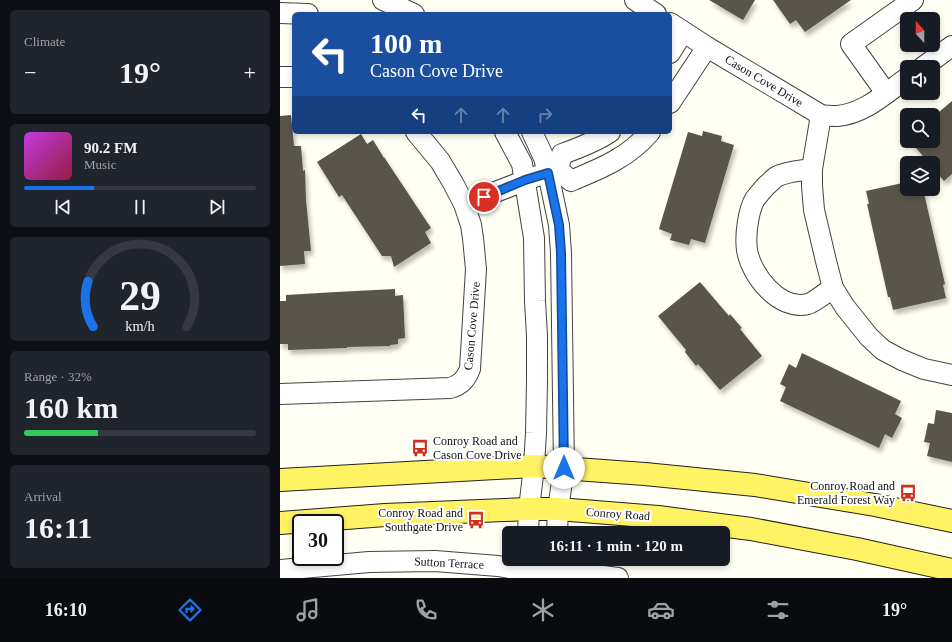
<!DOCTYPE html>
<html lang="en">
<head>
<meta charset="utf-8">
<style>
  :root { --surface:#171b24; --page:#20242c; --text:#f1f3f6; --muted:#9ea1a6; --line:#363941; --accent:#1a73e8 }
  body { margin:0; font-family:Georgia,serif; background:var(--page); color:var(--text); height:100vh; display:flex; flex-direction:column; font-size:15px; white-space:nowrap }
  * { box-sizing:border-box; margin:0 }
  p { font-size:13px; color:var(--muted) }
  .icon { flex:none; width:22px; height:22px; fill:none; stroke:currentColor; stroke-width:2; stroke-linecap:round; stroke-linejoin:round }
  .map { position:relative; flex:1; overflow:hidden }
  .details { display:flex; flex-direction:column; gap:10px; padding:10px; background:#0d0f14; width:280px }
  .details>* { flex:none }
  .hud { position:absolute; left:12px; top:12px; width:380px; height:122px; border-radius:6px; box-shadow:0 2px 6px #0003; background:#1a4fa0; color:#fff; overflow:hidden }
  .needle { width:26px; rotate:339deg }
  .tools { position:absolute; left:620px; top:12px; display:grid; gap:8px }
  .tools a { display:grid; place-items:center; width:40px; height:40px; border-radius:6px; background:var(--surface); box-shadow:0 2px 6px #0003; font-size:20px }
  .speed { position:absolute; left:12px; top:514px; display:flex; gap:8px; font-size:20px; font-weight:700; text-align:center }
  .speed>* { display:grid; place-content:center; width:52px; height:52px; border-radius:50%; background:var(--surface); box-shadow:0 2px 6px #0003; line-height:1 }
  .speed .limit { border:2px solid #111; border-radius:6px; background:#fff; color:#111 }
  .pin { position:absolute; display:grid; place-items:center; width:34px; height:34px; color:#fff; margin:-17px; border:2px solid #fff; border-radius:50%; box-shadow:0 1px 4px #0007 }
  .me { position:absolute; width:44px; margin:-22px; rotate:0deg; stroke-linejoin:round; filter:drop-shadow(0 0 3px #0008) }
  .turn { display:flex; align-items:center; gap:14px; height:84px; padding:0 12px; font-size:18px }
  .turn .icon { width:52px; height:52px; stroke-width:2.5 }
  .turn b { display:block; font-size:28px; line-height:34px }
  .lanes { display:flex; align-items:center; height:38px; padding:0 12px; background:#0003; justify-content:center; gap:20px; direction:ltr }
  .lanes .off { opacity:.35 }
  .big { font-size:30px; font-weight:600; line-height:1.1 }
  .details .widget { flex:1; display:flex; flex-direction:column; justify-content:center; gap:6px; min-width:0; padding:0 14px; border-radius:6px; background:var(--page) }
  .details .dial { align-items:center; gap:0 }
  .dial svg { height:104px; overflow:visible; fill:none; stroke:var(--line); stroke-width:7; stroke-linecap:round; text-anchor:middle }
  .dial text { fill:var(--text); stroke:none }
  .song { display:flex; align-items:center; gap:12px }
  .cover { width:48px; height:48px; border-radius:6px; background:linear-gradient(135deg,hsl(290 70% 55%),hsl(340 70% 35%)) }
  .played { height:4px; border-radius:2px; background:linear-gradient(90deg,var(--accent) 30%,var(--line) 30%) }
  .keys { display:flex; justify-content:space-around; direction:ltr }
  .heat { display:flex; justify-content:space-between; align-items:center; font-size:22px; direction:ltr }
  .charge { height:6px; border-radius:3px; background:linear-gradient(90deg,#34c759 32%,var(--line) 0) }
  .trip { position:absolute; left:222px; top:526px; width:228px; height:40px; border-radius:6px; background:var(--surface); box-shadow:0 2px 6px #0003; font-weight:600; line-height:40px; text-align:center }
  .tabs { display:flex; height:64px; justify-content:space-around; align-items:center; background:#090b0e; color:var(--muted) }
  .tabs .icon { width:28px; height:28px }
  .tabs .selected { color:var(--accent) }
  .tabs b { font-size:18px; color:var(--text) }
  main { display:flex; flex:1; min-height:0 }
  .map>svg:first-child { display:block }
  .building { fill:#5a544b; filter:url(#shadow) }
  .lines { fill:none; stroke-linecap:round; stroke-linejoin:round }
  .minor-casing { stroke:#434343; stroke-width:22 }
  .major-casing { stroke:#212121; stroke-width:24 }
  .minor { stroke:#fff; stroke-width:20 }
  .major { stroke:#fff364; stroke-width:22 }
  .route-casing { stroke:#114b97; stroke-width:10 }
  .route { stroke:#1a73e8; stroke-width:7 }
  .labels { text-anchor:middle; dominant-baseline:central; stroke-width:4; stroke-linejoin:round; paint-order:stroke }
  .street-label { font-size:12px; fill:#101010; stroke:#fff }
  .poi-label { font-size:12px; fill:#101010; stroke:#fff; text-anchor:end }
</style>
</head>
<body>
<main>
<section class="details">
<div class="widget"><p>Climate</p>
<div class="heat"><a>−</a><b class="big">19°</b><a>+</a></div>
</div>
<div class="widget">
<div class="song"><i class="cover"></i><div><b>90.2 FM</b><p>Music</p></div></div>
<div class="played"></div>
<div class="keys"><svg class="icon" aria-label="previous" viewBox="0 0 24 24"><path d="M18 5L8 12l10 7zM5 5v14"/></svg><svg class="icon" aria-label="pause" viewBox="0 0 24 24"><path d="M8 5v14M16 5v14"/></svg><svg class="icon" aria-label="next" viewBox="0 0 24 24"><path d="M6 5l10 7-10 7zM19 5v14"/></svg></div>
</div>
<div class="widget dial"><svg viewBox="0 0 100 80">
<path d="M14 69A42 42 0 1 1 86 69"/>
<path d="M14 69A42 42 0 0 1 10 34" stroke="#1a73e8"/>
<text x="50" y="56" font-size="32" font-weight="700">29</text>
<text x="50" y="72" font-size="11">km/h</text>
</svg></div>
<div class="widget"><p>Range · 32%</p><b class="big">160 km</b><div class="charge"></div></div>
<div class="widget"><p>Arrival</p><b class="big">16:11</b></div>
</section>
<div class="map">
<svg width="672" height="578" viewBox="0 0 672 578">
  <defs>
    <filter id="shadow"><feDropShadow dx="2.5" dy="4.5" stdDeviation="2" flood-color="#0004"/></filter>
  </defs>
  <rect width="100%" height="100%" fill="#fffff4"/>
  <!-- building -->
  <g class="building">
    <path d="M429 0H475L463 20Z"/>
    <path d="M493 0H571L525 32 516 20 510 24Z"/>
    <path d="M672 101V174L664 181 653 168V163H649L630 141H653V117Z"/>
    <path d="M11 115 14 146H21L23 171 25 170 26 200 31 251H24L25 264 0 266V116Z"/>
    <path d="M423 131 442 136 441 141 454 145 425 243 411 239 409 245 390 240 392 234 379 229 408 132 422 136Z"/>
    <path d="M81 134 87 144 93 140 104 158V157L151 228 145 232 151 243 114 267 111 256H102L62 195 59 197 37 162Z"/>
    <path d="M627 182V189H643L665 284 663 285 666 298 613 310 610 297H608L587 204H589L586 191Z"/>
    <path d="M420 282 449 316 450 314 462 328 460 329 482 356 440 390 418 364 416 366 405 352 406 350 378 316Z"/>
    <path d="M115 289V296L123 295 125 338 118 339V344L110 345V346L67 347V348L8 350V344H0V301H6V295L56 292Z"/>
    <path d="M522 353 621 401 615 414 622 418 612 438 605 434 599 448 500 401 506 387 500 384 509 364 516 368Z"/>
    <path d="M656 410 672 413V462L647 456 650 443 644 442 648 423 654 424Z"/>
  </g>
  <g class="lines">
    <!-- minor casing -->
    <g class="minor-casing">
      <g id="minor">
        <path d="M103 0 134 14"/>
        <path d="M355 0 376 14"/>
        <path d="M0 13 28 14"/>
        <path d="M390 23 427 47 541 115C546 116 552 116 557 116 584 114 606 93 627 78"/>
        <path d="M390 53 403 32"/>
        <path d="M643 67 672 46"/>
        <path d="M0 77H14"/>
        <path d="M606 93 571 44 633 0"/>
        <path d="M390 103 427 47"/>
        <path d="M541 115 532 169V186L534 210 546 261 553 288 565 307 589 337 603 350 622 360 644 369 672 375"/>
        <path d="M225 132 242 164 254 238 255 301 257 336V381L256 433 254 466 249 509 248 533"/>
        <path d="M252 132 264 158 268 173 279 225 281 253 284 468 278 509 277 533"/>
        <path d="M278 169 291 181 293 180C322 168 349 157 370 132"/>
        <path d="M278 169 282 154C299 148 315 142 330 132"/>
        <path d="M532 169C520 171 507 171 496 177 493 179 490 183 487 185 483 189 479 194 475 199 468 211 465 236 467 250 471 275 499 311 528 304 533 303 548 291 553 288"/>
        <path d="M184 204 257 176"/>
        <path d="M0 394 170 388C181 385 186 379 190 369L196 269 193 238 191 225 184 204 173 183 160 161 136 132"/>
        <path d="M0 570 89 562 155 561 218 566 247 571 275 570 338 578"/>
      </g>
    </g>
    <!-- major casing -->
    <g class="major-casing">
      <g id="major">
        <path d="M0 480 254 466 365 474 475 485 595 505 672 521"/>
        <path d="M0 523 105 515 249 509H278L378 517 471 529 577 549 672 570"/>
      </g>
    </g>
    <!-- minor -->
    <use href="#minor" class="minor"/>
    <!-- major -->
    <use href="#major" class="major"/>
  </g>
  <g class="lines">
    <!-- route casing -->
    <g class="route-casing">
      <path id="route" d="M204 197 245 180 268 173 279 225 281 253 284 468"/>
    </g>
    <!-- route -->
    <use href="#route" class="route"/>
  </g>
  <!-- icons -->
  <defs>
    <g id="bus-bare" transform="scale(1.38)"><path d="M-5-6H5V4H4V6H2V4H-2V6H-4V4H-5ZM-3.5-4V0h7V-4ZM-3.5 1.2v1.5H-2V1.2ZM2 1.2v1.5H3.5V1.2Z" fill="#d12e18" stroke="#fff" stroke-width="2.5" paint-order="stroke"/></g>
  </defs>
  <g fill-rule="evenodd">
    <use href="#bus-bare" x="140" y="448"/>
    <use href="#bus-bare" x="628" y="493"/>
    <use href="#bus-bare" x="196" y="520"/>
  </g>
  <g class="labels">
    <!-- street labels -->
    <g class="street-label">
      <text transform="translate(484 81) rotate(31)">Cason Cove Drive</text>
      <text transform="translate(192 326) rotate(-85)">Cason Cove Drive</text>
      <text transform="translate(338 514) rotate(4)">Conroy Road</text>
      <text transform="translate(169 563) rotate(3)">Sutton Terrace</text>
    </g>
    <!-- poi labels -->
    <g class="poi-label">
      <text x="153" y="441" text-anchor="start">Conroy Road and<tspan x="153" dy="14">Cason Cove Drive</tspan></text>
      <text x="615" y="486">Conroy Road and<tspan x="615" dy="14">Emerald Forest Way</tspan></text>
      <text x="183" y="513">Conroy Road and<tspan x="183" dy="14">Southgate Drive</tspan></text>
    </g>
  </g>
</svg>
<div class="tools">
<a><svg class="needle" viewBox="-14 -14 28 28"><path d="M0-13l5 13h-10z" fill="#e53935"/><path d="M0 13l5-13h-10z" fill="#9ea1a6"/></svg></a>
<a><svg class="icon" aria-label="sound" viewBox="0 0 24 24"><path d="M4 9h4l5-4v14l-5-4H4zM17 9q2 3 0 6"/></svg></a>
<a><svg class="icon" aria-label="search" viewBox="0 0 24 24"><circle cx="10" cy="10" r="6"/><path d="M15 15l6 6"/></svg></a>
<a><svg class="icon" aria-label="layers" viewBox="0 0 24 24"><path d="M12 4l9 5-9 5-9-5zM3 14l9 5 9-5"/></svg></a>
</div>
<div class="speed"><div class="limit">30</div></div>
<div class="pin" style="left:204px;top:197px;background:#d93025"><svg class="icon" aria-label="arrive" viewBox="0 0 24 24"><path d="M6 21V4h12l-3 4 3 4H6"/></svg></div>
<svg class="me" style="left:284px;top:468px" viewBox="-20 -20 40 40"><circle r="19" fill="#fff"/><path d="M0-13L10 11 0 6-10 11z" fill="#1a73e8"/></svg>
<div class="trip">16:11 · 1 min · 120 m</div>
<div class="hud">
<div class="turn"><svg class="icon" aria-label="left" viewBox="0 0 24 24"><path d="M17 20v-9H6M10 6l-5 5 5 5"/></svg><div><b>100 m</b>Cason Cove Drive</div></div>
<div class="lanes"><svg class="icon" aria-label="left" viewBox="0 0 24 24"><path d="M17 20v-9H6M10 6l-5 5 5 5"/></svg><svg class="icon off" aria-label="ahead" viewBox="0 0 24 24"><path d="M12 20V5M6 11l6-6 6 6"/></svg><svg class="icon off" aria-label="ahead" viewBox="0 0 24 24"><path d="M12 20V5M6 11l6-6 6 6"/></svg><svg class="icon off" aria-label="right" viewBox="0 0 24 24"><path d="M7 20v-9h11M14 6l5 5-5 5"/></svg></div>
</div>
</div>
</main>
<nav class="tabs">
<b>16:10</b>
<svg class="icon selected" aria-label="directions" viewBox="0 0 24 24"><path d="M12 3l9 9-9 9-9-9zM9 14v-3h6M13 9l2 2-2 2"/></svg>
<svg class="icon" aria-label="music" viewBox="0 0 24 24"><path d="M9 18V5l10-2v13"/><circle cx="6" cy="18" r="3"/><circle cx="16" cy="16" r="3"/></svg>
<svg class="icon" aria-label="phone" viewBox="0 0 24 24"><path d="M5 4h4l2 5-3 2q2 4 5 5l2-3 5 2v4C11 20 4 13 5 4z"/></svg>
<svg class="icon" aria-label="climate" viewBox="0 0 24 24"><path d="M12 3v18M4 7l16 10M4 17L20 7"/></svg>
<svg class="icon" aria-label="car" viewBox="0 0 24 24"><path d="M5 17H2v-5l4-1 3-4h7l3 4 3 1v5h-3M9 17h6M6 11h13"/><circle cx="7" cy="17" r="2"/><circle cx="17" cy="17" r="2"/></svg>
<svg class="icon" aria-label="filters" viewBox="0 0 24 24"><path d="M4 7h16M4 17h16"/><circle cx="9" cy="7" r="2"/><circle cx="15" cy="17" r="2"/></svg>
<b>19°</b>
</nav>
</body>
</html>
